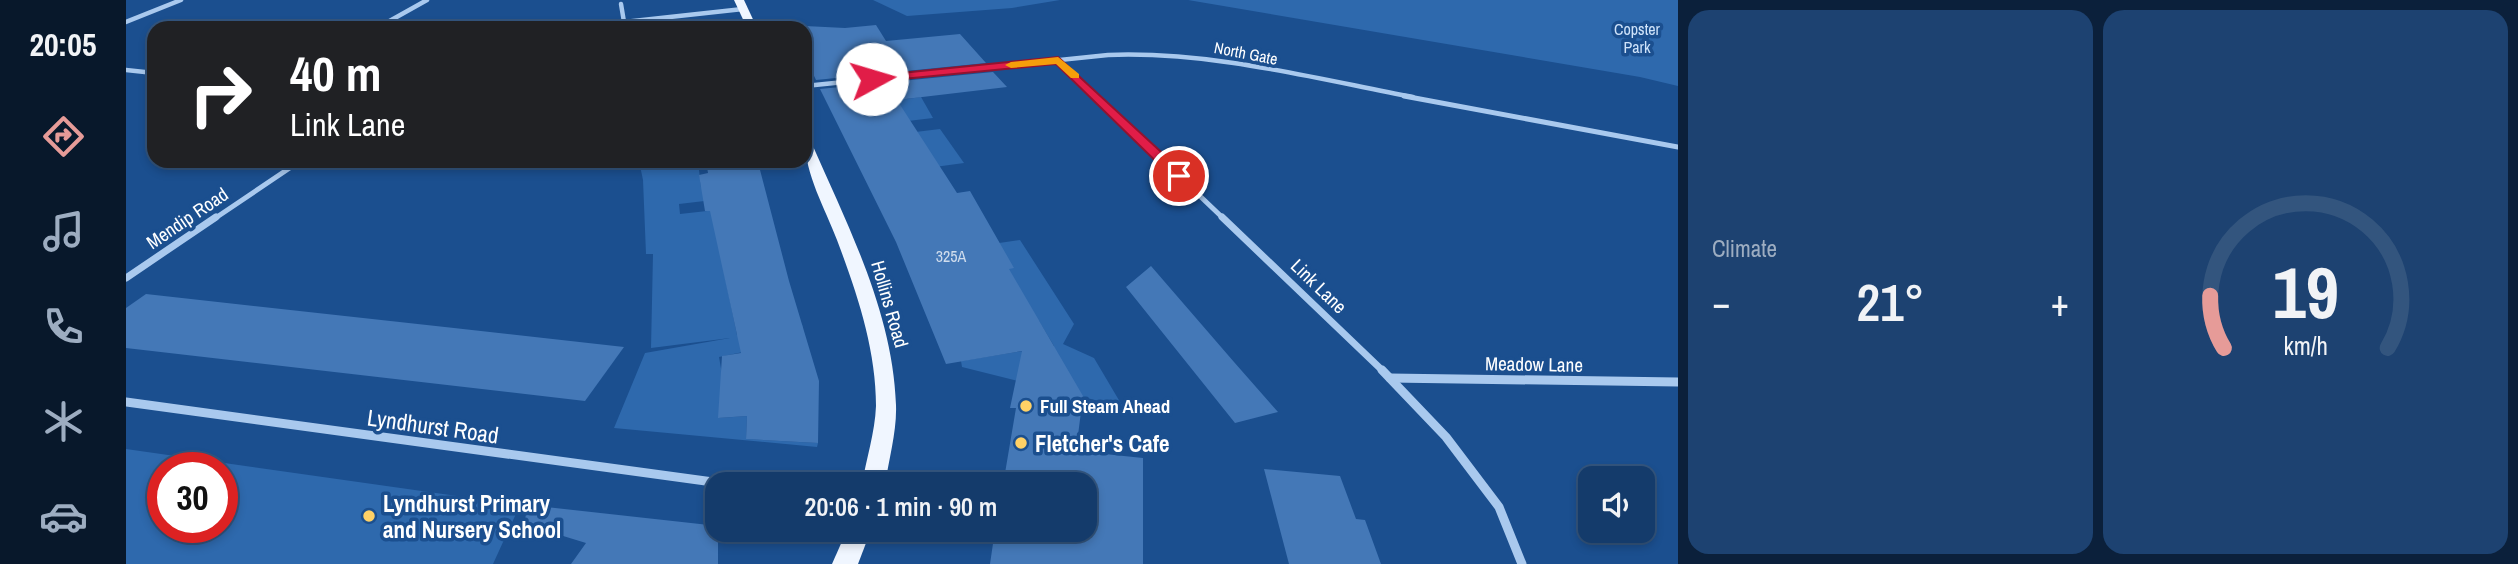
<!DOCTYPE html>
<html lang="en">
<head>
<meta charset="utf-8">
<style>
  :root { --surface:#143b6b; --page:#1d4271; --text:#f1f3f6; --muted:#9dadc1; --line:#33557e; --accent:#e69b98 }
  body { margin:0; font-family:"Archivo Narrow",sans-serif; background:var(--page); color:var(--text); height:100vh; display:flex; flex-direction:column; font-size:26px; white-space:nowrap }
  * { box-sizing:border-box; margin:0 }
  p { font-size:23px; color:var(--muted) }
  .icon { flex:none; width:38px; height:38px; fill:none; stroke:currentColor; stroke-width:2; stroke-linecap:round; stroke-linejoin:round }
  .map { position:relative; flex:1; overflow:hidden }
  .details { display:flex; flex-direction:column; gap:10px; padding:10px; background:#0b203b; width:840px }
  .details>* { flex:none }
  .banner { position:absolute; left:21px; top:21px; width:665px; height:147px; border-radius:21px; box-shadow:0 4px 10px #0003,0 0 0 2px var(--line); background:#202124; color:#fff; overflow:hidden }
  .fabs { position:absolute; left:1452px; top:466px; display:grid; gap:14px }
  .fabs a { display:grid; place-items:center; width:77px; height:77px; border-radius:14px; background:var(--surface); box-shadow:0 4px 10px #0003,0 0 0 2px var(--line); font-size:35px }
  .speed { position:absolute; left:21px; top:452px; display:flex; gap:14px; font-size:35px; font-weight:700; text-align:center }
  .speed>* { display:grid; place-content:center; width:91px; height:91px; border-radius:50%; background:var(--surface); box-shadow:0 4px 10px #0003,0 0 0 2px var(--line); line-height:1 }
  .speed .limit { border:10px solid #d22; background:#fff; color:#111 }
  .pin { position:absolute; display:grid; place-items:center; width:60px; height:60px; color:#fff; margin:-30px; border:4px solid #fff; border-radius:50%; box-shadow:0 2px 7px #0007 }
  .me { position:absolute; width:77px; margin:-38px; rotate:84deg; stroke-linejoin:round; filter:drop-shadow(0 0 5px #0008) }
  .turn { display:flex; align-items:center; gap:24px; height:147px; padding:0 28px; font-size:32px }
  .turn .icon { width:91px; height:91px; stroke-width:2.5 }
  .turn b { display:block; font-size:49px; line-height:60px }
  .big { font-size:52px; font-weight:600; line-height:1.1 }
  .details .tile { flex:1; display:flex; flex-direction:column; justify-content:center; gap:10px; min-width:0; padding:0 24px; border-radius:21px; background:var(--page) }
  .details .dial { align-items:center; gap:0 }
  .dial svg { height:182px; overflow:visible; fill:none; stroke:var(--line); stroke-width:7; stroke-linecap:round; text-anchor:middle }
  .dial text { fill:var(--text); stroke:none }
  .heat { display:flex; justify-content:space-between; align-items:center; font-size:38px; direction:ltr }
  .details .tiles { flex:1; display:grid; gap:10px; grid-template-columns:repeat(2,1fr) }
  .trip { position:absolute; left:579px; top:472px; width:392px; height:70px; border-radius:21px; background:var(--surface); box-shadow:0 4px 10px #0003,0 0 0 2px var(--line); font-weight:600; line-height:70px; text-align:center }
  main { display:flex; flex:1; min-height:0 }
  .tab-bar { display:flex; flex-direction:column; width:126px; justify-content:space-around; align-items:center; background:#08182b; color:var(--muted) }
  .tab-bar .icon { width:49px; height:49px }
  .tab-bar .selected { color:var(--accent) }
  .tab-bar b { font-size:32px; color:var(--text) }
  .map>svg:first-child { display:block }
  .green { fill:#2e69ad; fill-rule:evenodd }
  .building { fill:#4478b7 }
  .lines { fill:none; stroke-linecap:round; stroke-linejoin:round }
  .minor-far3 { stroke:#a9c9ee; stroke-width:4.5 }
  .minor-far2 { stroke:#a9c9ee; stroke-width:5 }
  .minor-far1 { stroke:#a9c9ee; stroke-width:7 }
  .minor { stroke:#a9c9ee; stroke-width:9 }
  .primary { fill:#f0f6ff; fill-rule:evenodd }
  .route { fill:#e11d48; stroke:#92132f; stroke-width:2 }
  .slow { fill:#f59e0b }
  .poi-dot { fill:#ffd166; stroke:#1b4f8f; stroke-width:2.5 }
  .labels { text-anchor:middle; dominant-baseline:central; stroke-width:7; stroke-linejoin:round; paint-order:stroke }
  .far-park-label { font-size:16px; fill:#cfe3fa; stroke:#1b4f8f }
  .far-street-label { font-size:16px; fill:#fff; stroke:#1b4f8f }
  .number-label { font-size:16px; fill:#d0dded }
  .street-label { font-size:19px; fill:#fff; stroke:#1b4f8f }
  .poi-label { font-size:19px; font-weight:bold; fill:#fff; stroke:#1b4f8f; text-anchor:start }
  .near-street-label { font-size:23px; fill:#fff; stroke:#1b4f8f }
  .near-poi-label { font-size:23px; font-weight:bold; fill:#fff; stroke:#1b4f8f; text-anchor:start }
</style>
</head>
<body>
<main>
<nav class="tab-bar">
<b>20:05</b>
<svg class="icon selected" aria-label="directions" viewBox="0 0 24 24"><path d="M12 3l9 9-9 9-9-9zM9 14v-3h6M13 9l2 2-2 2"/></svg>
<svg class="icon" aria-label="music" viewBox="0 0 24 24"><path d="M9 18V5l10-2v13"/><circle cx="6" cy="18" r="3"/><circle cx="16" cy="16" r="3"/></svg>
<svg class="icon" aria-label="phone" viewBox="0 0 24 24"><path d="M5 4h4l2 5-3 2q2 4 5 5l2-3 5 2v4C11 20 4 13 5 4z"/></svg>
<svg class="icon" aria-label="climate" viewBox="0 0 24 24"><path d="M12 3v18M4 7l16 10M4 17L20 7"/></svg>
<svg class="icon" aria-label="car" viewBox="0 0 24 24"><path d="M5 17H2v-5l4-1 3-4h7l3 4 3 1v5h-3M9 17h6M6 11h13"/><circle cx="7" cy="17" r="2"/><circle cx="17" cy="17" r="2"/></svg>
</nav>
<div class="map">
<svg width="1552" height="564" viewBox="0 0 1552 564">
  <rect width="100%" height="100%" fill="#1b4f8f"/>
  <!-- green -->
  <g class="green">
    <path d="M747 0H934L886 8 781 16Z"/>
    <path d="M1062 0H1552V86L1514 77Z"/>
    <path d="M745 92 777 93 781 99 795 97 807 118 765 123Z"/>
    <path d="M814 129 838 163 794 169 773 134Z"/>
    <path d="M513 161H580L581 168 573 170 575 187 587 200 553 204 554 214 590 210 598 272 611 335 676 324 677 330 617 352 593 357 596 374 593 418 621 416 620 439 692 443 691 447 488 428 519 353 604 338 525 348 527 254H520L517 180Z"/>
    <path d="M894 240 948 324 937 344 968 358 997 407 836 367 835 361 928 346 913 321 892 323 873 243Z"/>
    <path d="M0 449 394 505 367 564H0ZM37 467H96V527H37Z"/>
  </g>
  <!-- building -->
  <g class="building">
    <path d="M750 25 760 41 834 34 860 63 690 80 679 57V26L719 28Z"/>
    <path d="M867 72 881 87 771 100 831 193 844 191 888 268 883 269 957 396 950 451 1017 458V564H864L869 530H959V485H877L890 408H884L896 351 820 364 770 242 694 89Z"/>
    <path d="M580 161H631L633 166 663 281 693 381 692 443 620 439 621 416 592 418 596 356 615 353 584 211H579L573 175 582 173Z"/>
    <path d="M1025 266 1108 362 1152 412 1109 423 1000 287Z"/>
    <path d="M20 294 328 328 498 347 459 401 0 348V308Z"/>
    <path d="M1138 469 1214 476 1230 519 1239 520 1255 564H1163Z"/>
    <path d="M402 505 592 526V564H445L460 543 398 524Z"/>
  </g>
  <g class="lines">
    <!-- minor-far3 -->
    <g class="minor-far3">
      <path d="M495 4 499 28"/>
      <path d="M0 22 55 0"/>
      <path d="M498 22 617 9"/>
      <path d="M251 28 301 0"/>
      <path d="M932 60 971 97"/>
      <path d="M0 70 28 73"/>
      <path d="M679 86 982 55C1085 51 1187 78 1287 97"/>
    </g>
    <!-- minor-far2 -->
    <g class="minor-far2">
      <path d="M969 96 1098 219"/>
      <path d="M1278 96 1552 147"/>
      <path d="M88 219 174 161"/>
    </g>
    <!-- minor-far1 -->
    <g class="minor-far1">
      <path d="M1096 217 1258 372"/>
      <path d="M0 278 90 217"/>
    </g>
    <!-- minor -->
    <g class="minor">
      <path d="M1256 370 1320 437 1373 507 1396 564"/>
      <path d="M1264 378 1552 382"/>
      <path d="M0 402 609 485"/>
    </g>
    <!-- primary -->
    <g class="primary">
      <path d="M608 0H618L631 28H621Z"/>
      <path d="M679 140 686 144C722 226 767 313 770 405 771 431 763 458 759 485H736C740 459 749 433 750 406 750 349 731 293 711 240 699 208 679 175 679 140Z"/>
      <path d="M721 530H745L732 564H706Z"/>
    </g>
  </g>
  <!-- route -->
  <path class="route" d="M932 57 1058 173V179H1048L930 64 746 82 740 79 746 76Z"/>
  <!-- slow -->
  <path class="slow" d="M932 57 953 74V78H945L930 64 885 68 879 65 885 62Z"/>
  <!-- markers -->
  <g class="poi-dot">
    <circle cx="900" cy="406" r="7"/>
    <circle cx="895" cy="443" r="7"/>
    <circle cx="243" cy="516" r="7"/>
  </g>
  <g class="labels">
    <!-- far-park labels -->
    <g class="far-park-label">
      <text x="1511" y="29">Copster<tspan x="1511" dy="18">Park</tspan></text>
    </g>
    <!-- far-street labels -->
    <g class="far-street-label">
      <text transform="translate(1120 53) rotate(11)">North Gate</text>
    </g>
    <!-- number labels -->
    <g class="number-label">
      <text x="825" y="256">325A</text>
    </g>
    <!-- street labels -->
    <g class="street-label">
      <text transform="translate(61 218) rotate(-34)">Mendip Road</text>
      <text transform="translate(1193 286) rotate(44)">Link Lane</text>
      <text transform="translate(764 304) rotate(74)">Hollins Road</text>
      <text transform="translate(1408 364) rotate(1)">Meadow Lane</text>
    </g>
    <!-- poi labels -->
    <g class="poi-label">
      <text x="914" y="406">Full Steam Ahead</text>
    </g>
    <!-- near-street labels -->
    <g class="near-street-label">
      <text transform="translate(307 426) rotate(8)">Lyndhurst Road</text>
    </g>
    <!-- near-poi labels -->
    <g class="near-poi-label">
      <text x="909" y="443">Fletcher's Cafe</text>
      <text x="257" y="503">Lyndhurst Primary<tspan x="257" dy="26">and Nursery School</tspan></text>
    </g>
  </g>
</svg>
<div class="fabs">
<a><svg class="icon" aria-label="sound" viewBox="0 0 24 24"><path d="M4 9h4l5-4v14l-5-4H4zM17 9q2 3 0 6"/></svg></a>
</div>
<div class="speed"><div class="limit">30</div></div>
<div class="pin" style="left:1053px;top:176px;background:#d93025"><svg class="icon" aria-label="arrive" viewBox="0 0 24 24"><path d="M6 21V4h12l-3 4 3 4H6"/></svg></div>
<svg class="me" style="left:746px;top:79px" viewBox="-20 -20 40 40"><circle r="19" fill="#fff"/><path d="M0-13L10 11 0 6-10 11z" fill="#e11d48"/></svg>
<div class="trip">20:06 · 1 min · 90 m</div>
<div class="banner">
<div class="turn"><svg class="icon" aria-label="right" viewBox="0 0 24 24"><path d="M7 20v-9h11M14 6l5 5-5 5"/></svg><div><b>40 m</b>Link Lane</div></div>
</div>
</div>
<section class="details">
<div class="tiles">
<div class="tile"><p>Climate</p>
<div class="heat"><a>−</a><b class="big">21°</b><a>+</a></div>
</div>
<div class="tile dial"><svg viewBox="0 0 100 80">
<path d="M14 69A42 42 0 1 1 86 69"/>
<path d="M14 69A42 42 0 0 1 8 46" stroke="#e69b98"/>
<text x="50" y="56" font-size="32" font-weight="700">19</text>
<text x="50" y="72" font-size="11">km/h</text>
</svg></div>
</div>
</section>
</main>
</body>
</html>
